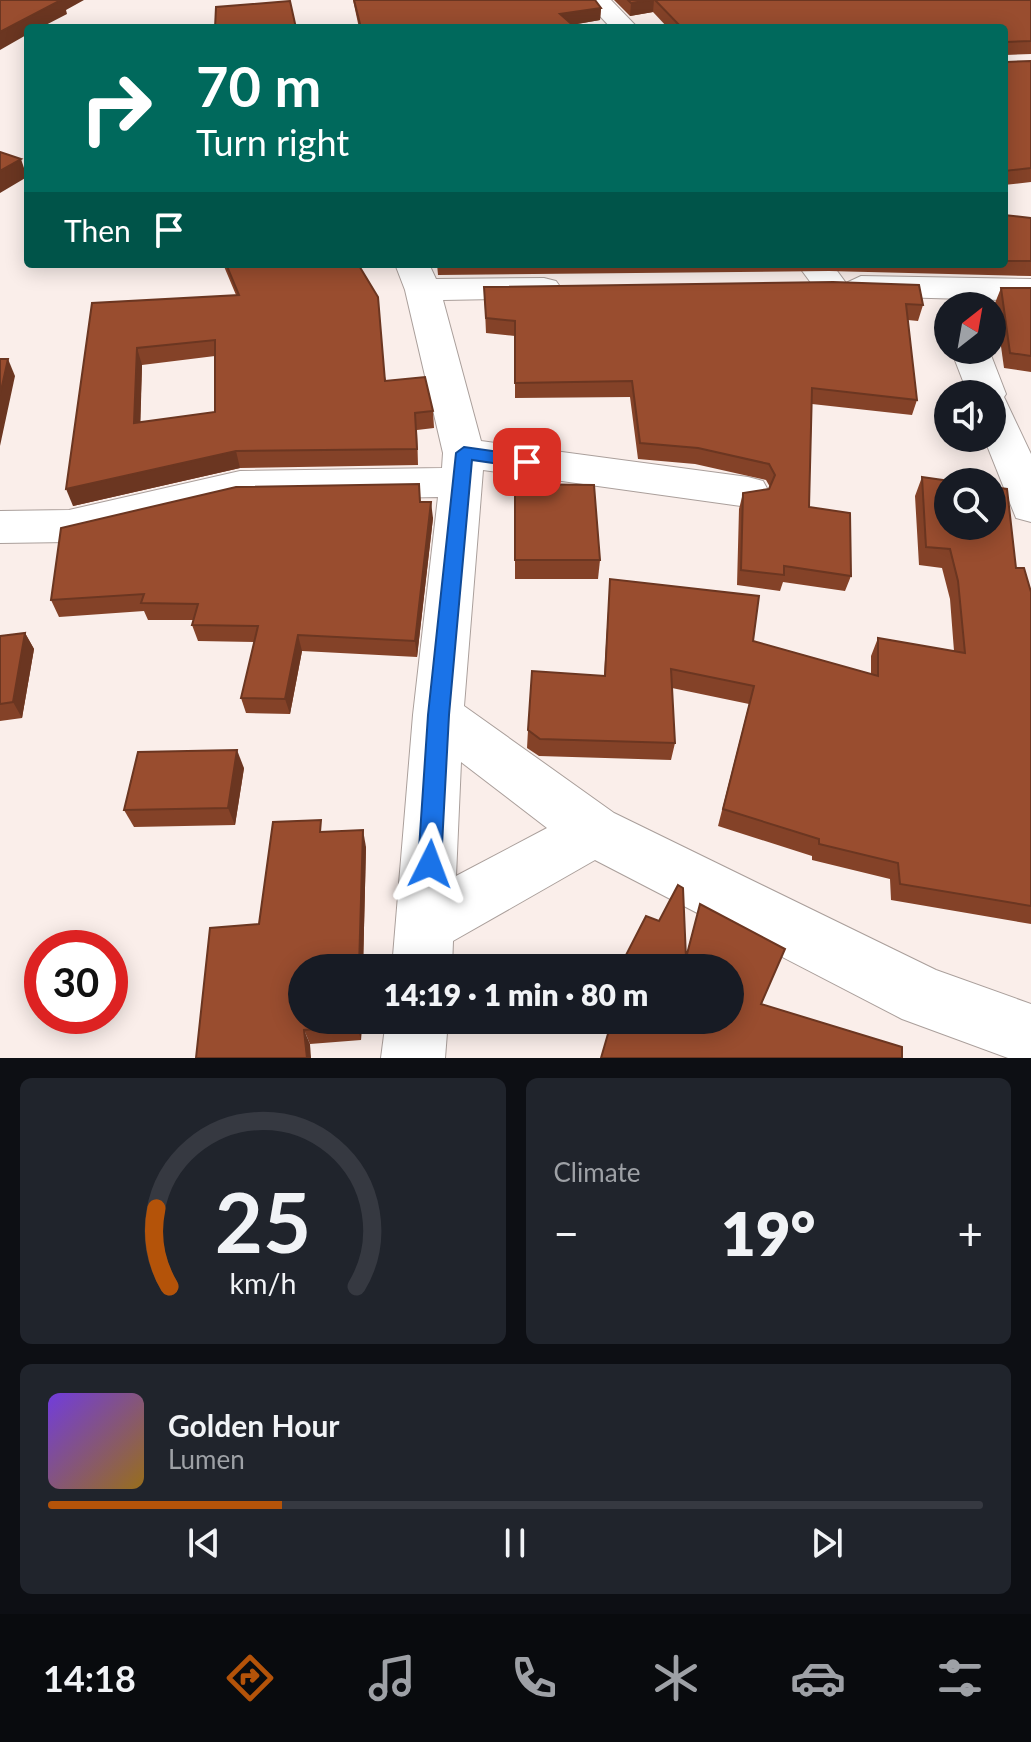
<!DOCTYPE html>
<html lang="en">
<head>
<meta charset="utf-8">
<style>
  :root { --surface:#171b24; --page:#20242c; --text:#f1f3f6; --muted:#9ea1a6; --line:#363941; --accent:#b45309 }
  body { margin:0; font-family:Lato,sans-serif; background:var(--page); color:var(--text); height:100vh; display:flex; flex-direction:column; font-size:30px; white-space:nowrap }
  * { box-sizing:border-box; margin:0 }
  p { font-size:26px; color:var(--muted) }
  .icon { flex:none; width:44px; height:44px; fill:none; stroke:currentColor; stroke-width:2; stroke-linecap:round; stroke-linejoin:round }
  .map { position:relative; height:1058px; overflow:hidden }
  .sheet { display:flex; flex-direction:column; gap:20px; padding:20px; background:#0d0f14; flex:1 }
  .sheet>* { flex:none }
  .hud { position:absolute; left:24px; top:24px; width:984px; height:244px; border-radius:8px; box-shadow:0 4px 20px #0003; background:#00695c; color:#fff; overflow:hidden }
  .needle { width:52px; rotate:31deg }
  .fabs { position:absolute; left:934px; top:292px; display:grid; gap:16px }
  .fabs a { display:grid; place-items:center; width:72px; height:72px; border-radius:50%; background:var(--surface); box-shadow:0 4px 20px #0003; font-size:40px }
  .speed { position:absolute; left:24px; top:930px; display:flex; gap:16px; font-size:40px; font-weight:700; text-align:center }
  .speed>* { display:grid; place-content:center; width:104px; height:104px; border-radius:50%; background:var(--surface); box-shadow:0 4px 20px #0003; line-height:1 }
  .speed .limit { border:12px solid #d22; background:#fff; color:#111 }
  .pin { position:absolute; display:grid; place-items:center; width:68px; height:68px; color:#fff; margin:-34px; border-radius:16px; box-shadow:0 4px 12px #0006 }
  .me { position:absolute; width:88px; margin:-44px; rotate:3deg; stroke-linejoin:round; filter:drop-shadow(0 0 6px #0008) }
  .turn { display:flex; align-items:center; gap:28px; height:168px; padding:0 40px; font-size:36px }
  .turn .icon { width:104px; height:104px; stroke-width:2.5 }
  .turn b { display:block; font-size:56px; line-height:68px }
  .then { display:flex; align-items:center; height:76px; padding:0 40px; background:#0003; gap:16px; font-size:30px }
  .big { font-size:60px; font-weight:800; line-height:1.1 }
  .sheet .card { flex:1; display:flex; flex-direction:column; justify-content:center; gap:12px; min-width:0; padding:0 28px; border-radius:12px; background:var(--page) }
  .sheet .dial { align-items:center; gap:0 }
  .dial svg { height:208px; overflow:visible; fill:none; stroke:var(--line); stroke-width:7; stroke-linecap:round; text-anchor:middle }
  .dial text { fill:var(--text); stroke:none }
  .song { display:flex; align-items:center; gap:24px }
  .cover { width:96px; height:96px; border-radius:12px; background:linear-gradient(135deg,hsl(260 70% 55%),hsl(40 70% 35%)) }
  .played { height:8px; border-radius:4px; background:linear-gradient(90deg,var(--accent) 25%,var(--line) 25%) }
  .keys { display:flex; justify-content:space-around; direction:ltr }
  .heat { display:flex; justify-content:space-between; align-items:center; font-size:44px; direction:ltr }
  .sheet .tiles { flex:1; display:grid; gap:20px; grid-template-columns:1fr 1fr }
  .card:last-child { grid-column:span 2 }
  .trip { position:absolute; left:288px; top:954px; width:456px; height:80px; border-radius:40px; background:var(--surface); box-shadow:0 4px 20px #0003; font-weight:800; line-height:80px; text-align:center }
  .tabs { display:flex; height:128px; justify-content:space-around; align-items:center; background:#090b0e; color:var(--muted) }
  .tabs .icon { width:56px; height:56px }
  .tabs .on { color:var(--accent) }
  .tabs b { font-size:36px; color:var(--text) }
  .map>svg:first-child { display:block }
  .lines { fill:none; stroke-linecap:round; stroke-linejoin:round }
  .street-casing { stroke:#aa9f9b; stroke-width:2 }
  .street { fill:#fff; fill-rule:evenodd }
  .wall { fill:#844228; fill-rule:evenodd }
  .shaded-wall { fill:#6b3621 }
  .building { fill:#994d2f; stroke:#6b3621; stroke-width:2; fill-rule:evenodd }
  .route { fill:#1a73e8; stroke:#114b97; stroke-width:2 }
</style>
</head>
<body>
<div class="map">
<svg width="1031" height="1058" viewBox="0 0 1031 1058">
  <rect width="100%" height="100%" fill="#faeeea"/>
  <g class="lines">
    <!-- street casing -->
    <g class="street-casing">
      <g id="street">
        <path d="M585 0H611L638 28H611Z"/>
        <path d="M395 264H429L436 279 544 278 556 281 561 288 556 295 544 298 443 300 481 441 748 477 763 481 769 492 763 503 748 507 483 470 464 706 614 813 936 970 1031 1004V1058H1008L902 1019 595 860 453 941 452 968H392L413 715 438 497 240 501 69 542 0 543V511L69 510 240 471 442 468 443 453 405 290ZM461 762 547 828 456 876Z"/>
        <path d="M797 264H832L846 283 861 276 1031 279V301L861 296 849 293 844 287 829 294 817 291Z"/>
        <path d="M951 350H989L1006 394 1004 397 1031 454V522L1016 518 984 438H992V394H968Z"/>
        <path d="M386 1020H448L445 1058H381Z"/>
      </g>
    </g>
    <!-- street -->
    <use href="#street" class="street"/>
  </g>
  <!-- wall -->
  <g class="wall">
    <path d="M353 0H595L601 8 600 20 572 25 576 28H359Z"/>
    <path d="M614 0H1031V54L1006 55V62L1031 61V182L1004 185V28H668L653 12 630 16Z"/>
    <path d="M1004 215 1031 218V276L829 271 438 275 437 264H1004Z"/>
    <path d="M223 264H358L386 381 433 411 434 428 417 430 418 465 240 468 73 506 92 303 236 295ZM215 356V412L140 422 142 365Z"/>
    <path d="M484 287 923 305 918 321 908 320 917 400 912 415 812 404 809 507 851 576 845 591 783 582 780 591 737 585 739 509 743 493 769 489 770 487 766 480 695 464 638 459 630 397 515 398V336L486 333Z"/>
    <path d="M1001 288H1031V372L1004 368 995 303Z"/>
    <path d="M922 477 1016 568 1031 592V924L891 900 890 879 812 860V856L718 826 749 704 672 688 675 743 671 760 539 756 527 748 528 730 604 676 610 579 753 641 871 674V656L878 638 954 651 950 599 942 568 919 565 915 496Z"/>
    <path d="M515 484 600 560 598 579H515Z"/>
    <path d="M420 502 433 518 417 657 302 651 290 714 246 713 241 698 254 642 198 641 192 625 194 620H148L144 611 59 617 51 600Z"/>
    <path d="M25 633 34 649 22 718 0 721V636Z"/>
    <path d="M244 768 235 825 134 827 124 810Z"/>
    <path d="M325 831 366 847 363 968H302L362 1020 361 1040 310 1044 259 924Z"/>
    <path d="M700 904 785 949 601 1058 730 968H624L626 955 686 956Z"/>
  </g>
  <!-- shaded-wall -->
  <g class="shaded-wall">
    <path d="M58 0H84L66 10 67 14 40 28H28V34L0 50V32Z"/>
    <path d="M650 0H654L653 12 630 16 631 3Z"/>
    <path d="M601 8 600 20 559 27 560 14Z"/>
    <path d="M21 159 27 177 0 193V171Z"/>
    <path d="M137 348 142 365 140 439 134 423Z"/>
    <path d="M8 359 15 376 0 446V395Z"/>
    <path d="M236 451 240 468 73 506 66 489Z"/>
    <path d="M431 502 433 518 417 657 415 641Z"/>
    <path d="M25 633 34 649 22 718 13 702Z"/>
    <path d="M298 635 302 651 290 714 285 699Z"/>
    <path d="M237 750 244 768 235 825 228 808Z"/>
    <path d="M363 830 366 847 363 968H359Z"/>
    <path d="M357 1020H362L361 1040 357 1026Z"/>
    <path d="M304 1030 310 1044 311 1058H307Z"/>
  </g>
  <!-- building -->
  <g class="building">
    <path d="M0 0H61L0 32Z"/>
    <path d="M354 0H595L601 8 560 14 576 28H361Z"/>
    <path d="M628 0H650L631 3Z"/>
    <path d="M655 0H1031V41L1006 42V62L1031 61V168L1004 171V28H682Z"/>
    <path d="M290 1 296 28H215L216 7Z"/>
    <path d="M0 152 21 159 0 171Z"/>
    <path d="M1004 215 1031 218V261H1004Z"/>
    <path d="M226 264H358L378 297 385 381 425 377 433 411 415 413 417 449 236 451 66 489 92 303 239 295ZM215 340V412L134 423 137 348Z"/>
    <path d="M833 282 919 285 923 305 906 304 917 400 812 388 809 507 850 513 851 576 784 566V575L741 570 743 493 769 489 775 475 769 464 698 448 640 443 632 381 515 383V321L486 318 484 287Z"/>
    <path d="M1001 288H1031V356L1010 353Z"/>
    <path d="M0 359H8L0 395Z"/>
    <path d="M922 477 957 482H948V526H992V487L1007 489 1016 568H1024L1031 592V906L900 884 898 863 819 844V839L723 809 754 686 671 669 675 743 540 739 528 730 532 671 605 676 610 579 759 596 753 641 878 676V638L965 653 958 581 950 549 926 547Z"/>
    <path d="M419 484 420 502H431L415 641 298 635 285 699 241 698 258 626 192 625 198 604 141 603 144 594 51 600 61 528 236 487Z"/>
    <path d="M515 484 594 485 600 560H515Z"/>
    <path d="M25 633 13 702 0 704V636Z"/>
    <path d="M237 750 228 808 124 810 138 752Z"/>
    <path d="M321 820 320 832 363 830 359 968H302V1020H357V1026L304 1030 307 1058H196L210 928 259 924 273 822Z"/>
    <path d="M678 885 683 888 686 958 700 904 785 949 761 1004 902 1047V1058H601L612 1020H730V968H636L639 962 626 955 646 916 659 921Z"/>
  </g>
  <!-- route -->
  <path class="route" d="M464 447 527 456 536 462 527 468 472 460 449 715 441 864 438 872 430 875 421 872 418 864 428 715 456 453Z"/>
</svg>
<div class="fabs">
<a><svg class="needle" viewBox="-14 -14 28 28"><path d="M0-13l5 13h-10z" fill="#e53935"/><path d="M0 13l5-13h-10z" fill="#9ea1a6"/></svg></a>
<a><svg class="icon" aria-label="sound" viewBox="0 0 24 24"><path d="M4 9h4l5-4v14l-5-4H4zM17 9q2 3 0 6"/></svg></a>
<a><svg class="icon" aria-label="search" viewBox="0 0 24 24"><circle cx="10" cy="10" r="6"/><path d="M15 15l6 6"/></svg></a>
</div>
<div class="speed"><div class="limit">30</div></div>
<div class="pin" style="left:527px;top:462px;background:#d93025"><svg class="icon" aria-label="arrive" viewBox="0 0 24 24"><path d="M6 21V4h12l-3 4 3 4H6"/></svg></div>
<svg class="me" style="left:430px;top:864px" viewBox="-20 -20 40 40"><path d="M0-17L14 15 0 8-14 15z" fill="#1a73e8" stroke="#fff" stroke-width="4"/></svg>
<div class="trip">14:19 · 1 min · 80 m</div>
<div class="hud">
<div class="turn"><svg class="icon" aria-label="right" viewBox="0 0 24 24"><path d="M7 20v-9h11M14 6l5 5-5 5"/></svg><div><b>70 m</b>Turn right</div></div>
<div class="then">Then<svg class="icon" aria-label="arrive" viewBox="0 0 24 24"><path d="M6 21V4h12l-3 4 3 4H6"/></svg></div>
</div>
</div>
<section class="sheet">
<div class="tiles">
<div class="card dial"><svg viewBox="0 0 100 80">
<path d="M14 69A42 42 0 1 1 86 69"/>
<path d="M14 69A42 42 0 0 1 9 39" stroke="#b45309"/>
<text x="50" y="56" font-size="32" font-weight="700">25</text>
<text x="50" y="72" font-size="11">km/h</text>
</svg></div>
<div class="card"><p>Climate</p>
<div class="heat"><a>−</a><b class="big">19°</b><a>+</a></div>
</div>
<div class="card">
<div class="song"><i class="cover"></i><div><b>Golden Hour</b><p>Lumen</p></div></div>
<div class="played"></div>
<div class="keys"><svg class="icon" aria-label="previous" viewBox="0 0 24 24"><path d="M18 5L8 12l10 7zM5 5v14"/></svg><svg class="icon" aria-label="pause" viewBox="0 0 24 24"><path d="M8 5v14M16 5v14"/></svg><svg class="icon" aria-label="next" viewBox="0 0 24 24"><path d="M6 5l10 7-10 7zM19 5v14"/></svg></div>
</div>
</div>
</section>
<nav class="tabs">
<b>14:18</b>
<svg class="icon on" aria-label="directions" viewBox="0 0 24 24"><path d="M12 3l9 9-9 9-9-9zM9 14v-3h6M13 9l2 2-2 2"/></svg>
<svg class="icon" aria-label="music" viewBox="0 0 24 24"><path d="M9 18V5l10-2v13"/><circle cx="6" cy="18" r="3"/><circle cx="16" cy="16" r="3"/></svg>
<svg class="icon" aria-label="phone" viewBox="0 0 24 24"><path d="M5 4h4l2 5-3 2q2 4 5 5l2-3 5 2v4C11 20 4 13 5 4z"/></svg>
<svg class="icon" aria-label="climate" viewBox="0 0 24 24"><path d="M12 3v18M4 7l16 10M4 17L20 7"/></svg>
<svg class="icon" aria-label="car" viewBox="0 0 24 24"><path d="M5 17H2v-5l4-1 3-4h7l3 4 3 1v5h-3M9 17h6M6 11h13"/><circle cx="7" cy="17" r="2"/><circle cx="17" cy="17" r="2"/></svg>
<svg class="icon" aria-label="filters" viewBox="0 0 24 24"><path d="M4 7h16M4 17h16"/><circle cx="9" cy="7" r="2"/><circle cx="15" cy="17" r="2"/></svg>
</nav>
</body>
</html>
